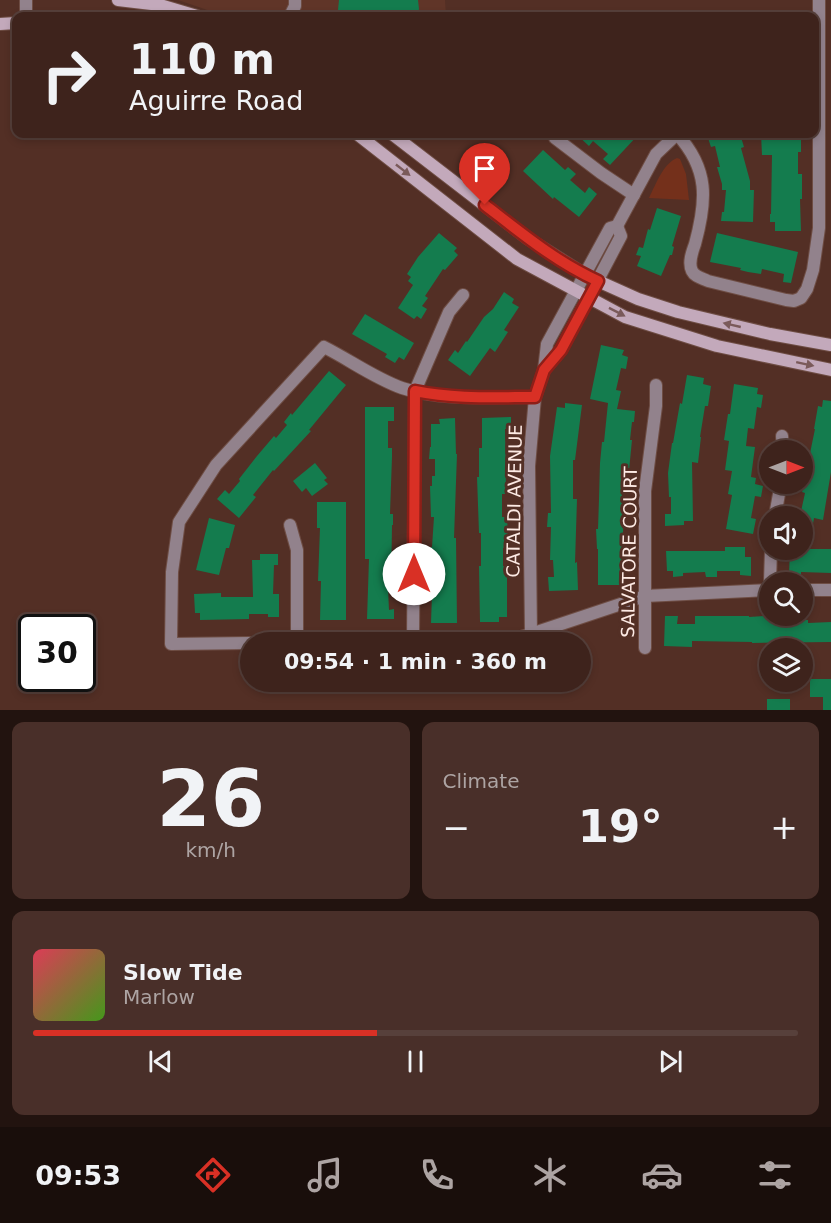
<!DOCTYPE html>
<html lang="en">
<head>
<meta charset="utf-8">
<style>
  :root { --surface:#3e231c; --page:#492f29; --text:#f1f3f6; --muted:#ada4a3; --line:#57403b; --accent:#d93025 }
  body { margin:0; font-family:"DejaVu Sans",sans-serif; background:var(--page); color:var(--text); height:100vh; display:flex; flex-direction:column; font-size:22px; white-space:nowrap }
  * { box-sizing:border-box; margin:0 }
  p { font-size:20px; color:var(--muted) }
  .icon { flex:none; width:33px; height:33px; fill:none; stroke:currentColor; stroke-width:2; stroke-linecap:round; stroke-linejoin:round }
  .map { position:relative; height:710px; overflow:hidden }
  .panel { display:flex; flex-direction:column; gap:12px; padding:12px; background:#22130f; flex:1 }
  .panel>* { flex:none }
  .banner { position:absolute; left:12px; top:12px; width:807px; height:126px; border-radius:12px; box-shadow:0 3px 9px #0003,0 0 0 2px var(--line); background:#3e231c; color:var(--text); overflow:hidden }
  .needle { width:39px; rotate:90deg }
  .tools { position:absolute; left:759px; top:440px; display:grid; gap:12px }
  .tools a { display:grid; place-items:center; width:54px; height:54px; border-radius:50%; background:var(--surface); box-shadow:0 3px 9px #0003,0 0 0 2px var(--line); font-size:30px }
  .speed { position:absolute; left:18px; top:614px; display:flex; gap:12px; font-size:30px; font-weight:700; text-align:center }
  .speed>* { display:grid; place-content:center; width:78px; height:78px; border-radius:50%; background:var(--surface); box-shadow:0 3px 9px #0003,0 0 0 2px var(--line); line-height:1 }
  .speed .limit { border:3px solid #111; border-radius:9px; background:#fff; color:#111 }
  .pin { position:absolute; display:grid; place-items:center; width:51px; height:51px; color:#fff; margin:-62px -26px; border-radius:50% 50% 50% 0; rotate:-45deg; box-shadow:0 0 6px #0007 }
  .pin .icon { rotate:45deg }
  .me { position:absolute; width:66px; margin:-33px; rotate:0deg; stroke-linejoin:round; filter:drop-shadow(0 0 4px #0008) }
  .turn { display:flex; align-items:center; gap:21px; height:126px; padding:0 18px; font-size:27px }
  .turn .icon { width:78px; height:78px; stroke-width:2.5 }
  .turn b { display:block; font-size:42px; line-height:51px }
  .big { font-size:45px; font-weight:700; line-height:1.1 }
  .panel .tile { flex:1; display:flex; flex-direction:column; justify-content:center; gap:9px; min-width:0; padding:0 21px; border-radius:12px; background:var(--page) }
  .panel .dial { align-items:center; gap:0 }
  .dial b { font-size:78px; line-height:1 }
  .song { display:flex; align-items:center; gap:18px }
  .cover { width:72px; height:72px; border-radius:9px; background:linear-gradient(135deg,hsl(350 70% 55%),hsl(100 70% 35%)) }
  .played { height:6px; border-radius:3px; background:linear-gradient(90deg,var(--accent) 45%,var(--line) 45%) }
  .keys { display:flex; justify-content:space-around; direction:ltr }
  .heat { display:flex; justify-content:space-between; align-items:center; font-size:33px; direction:ltr }
  .panel .tiles { flex:1; display:grid; gap:12px; grid-template-columns:1fr 1fr }
  .tile:last-child { grid-column:span 2 }
  .trip { position:absolute; left:240px; top:632px; width:351px; height:60px; border-radius:30px; background:var(--surface); box-shadow:0 3px 9px #0003,0 0 0 2px var(--line); font-weight:700; line-height:60px; text-align:center }
  .tab-bar { display:flex; height:96px; justify-content:space-around; align-items:center; background:#190e0b; color:var(--muted) }
  .tab-bar .icon { width:42px; height:42px }
  .tab-bar .selected { color:var(--accent) }
  .tab-bar b { font-size:27px; color:var(--text) }
  .map>svg:first-child { display:block }
  .built { fill:#603528 }
  .green { fill:#74301b }
  .building { fill:#147c4e }
  .lines { fill:none; stroke-linecap:round; stroke-linejoin:round }
  .minor-casing { stroke:#6e4d44; stroke-width:14 }
  .secondary-casing { stroke:#6e4d44; stroke-width:14 }
  .minor { stroke:#92828c; stroke-width:12 }
  .secondary { stroke:#c3a9bb; stroke-width:12 }
  .oneway { fill:#7a5a5a }
  .route-casing { stroke:#8d1f18; stroke-width:15 }
  .route { stroke:#d93025; stroke-width:10 }
  .labels { text-anchor:middle; dominant-baseline:central; stroke-width:6; stroke-linejoin:round; paint-order:stroke }
  .street-label { font-size:18px; fill:#fdeae4; stroke:#532f25 }
</style>
</head>
<body>
<div class="map">
<svg width="831" height="710" viewBox="0 0 831 710">
  <rect width="100%" height="100%" fill="#532f25"/>
  <!-- built -->
  <path class="built" d="M178 0H445L446 16H225Z"/>
  <!-- green -->
  <path class="green" d="M677 158 680 159 686 174 689 200 649 198C656 184 663 164 677 158Z"/>
  <!-- building -->
  <g class="building">
    <path d="M339 0H418L419 9 417 16H340L338 10Z"/>
    <path d="M576 134H639L610 165 603 159 608 154 593 141 589 146Z"/>
    <path d="M722 134H740L744 147 741 148 750 181V190H754L753 222 721 221 722 212H724L726 190H722V184L717 167H720L715 146 711 147 708 138Z"/>
    <path d="M761 134H801V152H798V174H802V199H800L801 231H775V222H770V214H771L772 155H762Z"/>
    <path d="M543 150 565 170 568 167 576 174 570 180 585 193 589 187 597 194 579 217 554 197 553 199 523 171Z"/>
    <path d="M657 208 681 216 672 246 674 247 672 255H670L661 276 637 266 641 256 636 255 639 247 643 248 648 229 650 230Z"/>
    <path d="M439 233 457 248 454 251 458 255 445 270 443 269 425 296 428 298 422 306 427 309 421 319 417 316 414 319 398 308 413 285 408 281 411 277 407 274 418 257Z"/>
    <path d="M717 233 798 252 791 283 783 282 784 274 762 269 761 274 748 272 740 270 741 268 710 262Z"/>
    <path d="M504 292 514 299 512 303 519 307 504 330 508 332 495 352 490 348 470 376 448 360 455 350 458 353 466 341 467 342 484 317 493 309Z"/>
    <path d="M365 314 414 343 404 360 399 357 395 363 385 357 387 354 352 334Z"/>
    <path d="M601 345 624 350 622 355 628 357 626 369 621 368 616 390 621 391 617 409 635 411 634 422H632L630 440H632L628 481H622V500H624L623 534H626V546H625L624 585H598V549H597L596 529H598L599 499 600 463 602 442H604L608 403 590 399Z"/>
    <path d="M329 371 346 385 309 430 311 431 274 471 273 470 253 495 256 497 239 518 217 499 225 490 229 494 240 481 239 479 257 456 274 436 276 438 287 425 284 422 291 413 292 415Z"/>
    <path d="M687 375 704 378 703 384 711 386 708 406H705L700 437H701L698 463 692 462 693 521H684V525L665 526V514H671V497H669L668 473 672 443H673L680 403 682 404Z"/>
    <path d="M734 384 758 388 757 394 763 395 761 408 757 407 754 429 748 428 746 446 755 447 751 477 756 478 755 484 763 486 761 497 755 496 751 518 756 519 753 534 726 529 732 495 728 494 732 471 725 470 729 441 724 440 728 414H730Z"/>
    <path d="M823 400 831 401V472L823 520 814 518 813 524 802 522V516H800L805 493 802 492 815 429H814L818 406 822 407Z"/>
    <path d="M565 403 582 405 575 460H573V499H577L575 563 577 562 578 590 549 591 548 577H554L553 560H550L551 527H547L548 513H551L550 456 557 407 565 408Z"/>
    <path d="M365 407H394V421H388V448H392V457L390 514H393V525H392L391 589 388 588 389 610 394 609V619H367L369 559H365Z"/>
    <path d="M511 417V429H505L506 494H502V517H507L508 536V548H503V566H507V617H499V622H480L479 566H481V533H479L477 477H479V448H482V418Z"/>
    <path d="M455 418 456 454H457L454 538H456L457 623H431L433 564H431V547H432L434 517H431L430 486H432V476H435V459H429L430 447H431V424H440L439 419Z"/>
    <path d="M315 463 327 478 324 480 328 484 312 496 306 488 302 492 293 481Z"/>
    <path d="M317 502H346V620H320L321 581H318L320 528H317Z"/>
    <path d="M209 518 235 525 229 548H226L219 575 196 570Z"/>
    <path d="M725 547H745V557H751V576L740 575V571H717V577H706L705 572 683 573V576L673 577V571H667L666 551H725Z"/>
    <path d="M790 549H831V573L801 572V576L789 575Z"/>
    <path d="M260 554H278V565H274L273 594H279V617H268V614H249V619L200 620V613H195L194 594 221 593V597H253L252 560H260Z"/>
    <path d="M782 615H798V620H808V623L831 622V642L752 643V642L692 641V647L664 646 665 616H678L677 624H695V616H749V617Z"/>
    <path d="M810 679H831V710H823V697H810Z"/>
    <rect x="767" y="699" width="23" height="11"/>
  </g>
  <g class="lines">
    <!-- minor casing -->
    <g class="minor-casing">
      <g id="minor">
        <path d="M26 0V16"/>
        <path d="M290 16 295 6V0"/>
        <path d="M677 134C709 169 707 200 695 244 692 252 688 263 692 271 695 277 702 278 708 281L786 300 794 301 801 298 807 289 813 270 819 228V0"/>
        <path d="M555 138 601 173 634 195"/>
        <path d="M544 370 561 350 621 236 617 226"/>
        <path d="M782 436 783 450"/>
        <path d="M775 516 781 483"/>
        <path d="M290 525 297 550V642"/>
        <path d="M770 582 771 549"/>
        <path d="M802 590H831"/>
        <path d="M531 634 529 466 535 397 544 370 547 344 610 228 617 226 656 154 677 134"/>
        <path d="M413 642 415 391 449 312 463 295"/>
        <path d="M504 642 531 634 645 596 770 590"/>
        <path d="M250 643 171 644 172 572 179 522 216 465 324 347C350 360 374 378 402 388 440 401 494 397 535 397"/>
        <path d="M645 648V491L656 406V385"/>
      </g>
    </g>
    <!-- secondary casing -->
    <g class="secondary-casing">
      <g id="secondary">
        <path d="M118 0 160 5 197 16"/>
        <path d="M0 24 16 23"/>
        <path d="M357 134 517 259 625 317 717 346 831 370"/>
        <path d="M392 134 527 238 589 277 638 299 678 312 770 334 831 345"/>
      </g>
    </g>
    <!-- minor -->
    <use href="#minor" class="minor"/>
    <!-- secondary -->
    <use href="#secondary" class="secondary"/>
  </g>
  <!-- one-way arrows -->
  <defs><path id="oneway-solid" d="M-6-.8H1V-3.2L6.5 0L1 3.2V.8H-6Z" transform="scale(1.5)"/></defs>
  <g class="oneway">
    <use href="#oneway-solid" transform="translate(403 170) rotate(38)"/>
    <use href="#oneway-solid" transform="translate(617 312) rotate(27)"/>
    <use href="#oneway-solid" transform="translate(732 325) rotate(-167)"/>
    <use href="#oneway-solid" transform="translate(805 364) rotate(12)"/>
  </g>
  <g class="lines">
    <!-- route casing -->
    <g class="route-casing">
      <path id="route" d="M414 574 415 391C454 399 495 397 535 397L544 370 561 350 598 281C556 262 520 232 485 205"/>
    </g>
    <!-- route -->
    <use href="#route" class="route"/>
  </g>
  <g class="labels">
    <!-- street labels -->
    <g class="street-label">
      <text transform="translate(514 501) rotate(-89)">CATALDI AVENUE</text>
      <text transform="translate(629 552) rotate(-89)">SALVATORE COURT</text>
    </g>
  </g>
</svg>
<div class="tools">
<a><svg class="needle" viewBox="-14 -14 28 28"><path d="M0-13l5 13h-10z" fill="#e53935"/><path d="M0 13l5-13h-10z" fill="#ada4a3"/></svg></a>
<a><svg class="icon" aria-label="sound" viewBox="0 0 24 24"><path d="M4 9h4l5-4v14l-5-4H4zM17 9q2 3 0 6"/></svg></a>
<a><svg class="icon" aria-label="search" viewBox="0 0 24 24"><circle cx="10" cy="10" r="6"/><path d="M15 15l6 6"/></svg></a>
<a><svg class="icon" aria-label="layers" viewBox="0 0 24 24"><path d="M12 4l9 5-9 5-9-5zM3 14l9 5 9-5"/></svg></a>
</div>
<div class="speed"><div class="limit">30</div></div>
<div class="pin" style="left:485px;top:205px;background:#d93025"><svg class="icon" aria-label="arrive" viewBox="0 0 24 24"><path d="M6 21V4h12l-3 4 3 4H6"/></svg></div>
<svg class="me" style="left:414px;top:574px" viewBox="-20 -20 40 40"><circle r="19" fill="#fff"/><path d="M0-13L10 11 0 6-10 11z" fill="#d93025"/></svg>
<div class="trip">09:54 · 1 min · 360 m</div>
<div class="banner">
<div class="turn"><svg class="icon" aria-label="right" viewBox="0 0 24 24"><path d="M7 20v-9h11M14 6l5 5-5 5"/></svg><div><b>110 m</b>Aguirre Road</div></div>
</div>
</div>
<section class="panel">
<div class="tiles">
<div class="tile dial"><b>26</b><p>km/h</p></div>
<div class="tile"><p>Climate</p>
<div class="heat"><a>−</a><b class="big">19°</b><a>+</a></div>
</div>
<div class="tile">
<div class="song"><i class="cover"></i><div><b>Slow Tide</b><p>Marlow</p></div></div>
<div class="played"></div>
<div class="keys"><svg class="icon" aria-label="previous" viewBox="0 0 24 24"><path d="M18 5L8 12l10 7zM5 5v14"/></svg><svg class="icon" aria-label="pause" viewBox="0 0 24 24"><path d="M8 5v14M16 5v14"/></svg><svg class="icon" aria-label="next" viewBox="0 0 24 24"><path d="M6 5l10 7-10 7zM19 5v14"/></svg></div>
</div>
</div>
</section>
<nav class="tab-bar">
<b>09:53</b>
<svg class="icon selected" aria-label="directions" viewBox="0 0 24 24"><path d="M12 3l9 9-9 9-9-9zM9 14v-3h6M13 9l2 2-2 2"/></svg>
<svg class="icon" aria-label="music" viewBox="0 0 24 24"><path d="M9 18V5l10-2v13"/><circle cx="6" cy="18" r="3"/><circle cx="16" cy="16" r="3"/></svg>
<svg class="icon" aria-label="phone" viewBox="0 0 24 24"><path d="M5 4h4l2 5-3 2q2 4 5 5l2-3 5 2v4C11 20 4 13 5 4z"/></svg>
<svg class="icon" aria-label="climate" viewBox="0 0 24 24"><path d="M12 3v18M4 7l16 10M4 17L20 7"/></svg>
<svg class="icon" aria-label="car" viewBox="0 0 24 24"><path d="M5 17H2v-5l4-1 3-4h7l3 4 3 1v5h-3M9 17h6M6 11h13"/><circle cx="7" cy="17" r="2"/><circle cx="17" cy="17" r="2"/></svg>
<svg class="icon" aria-label="filters" viewBox="0 0 24 24"><path d="M4 7h16M4 17h16"/><circle cx="9" cy="7" r="2"/><circle cx="15" cy="17" r="2"/></svg>
</nav>
</body>
</html>
